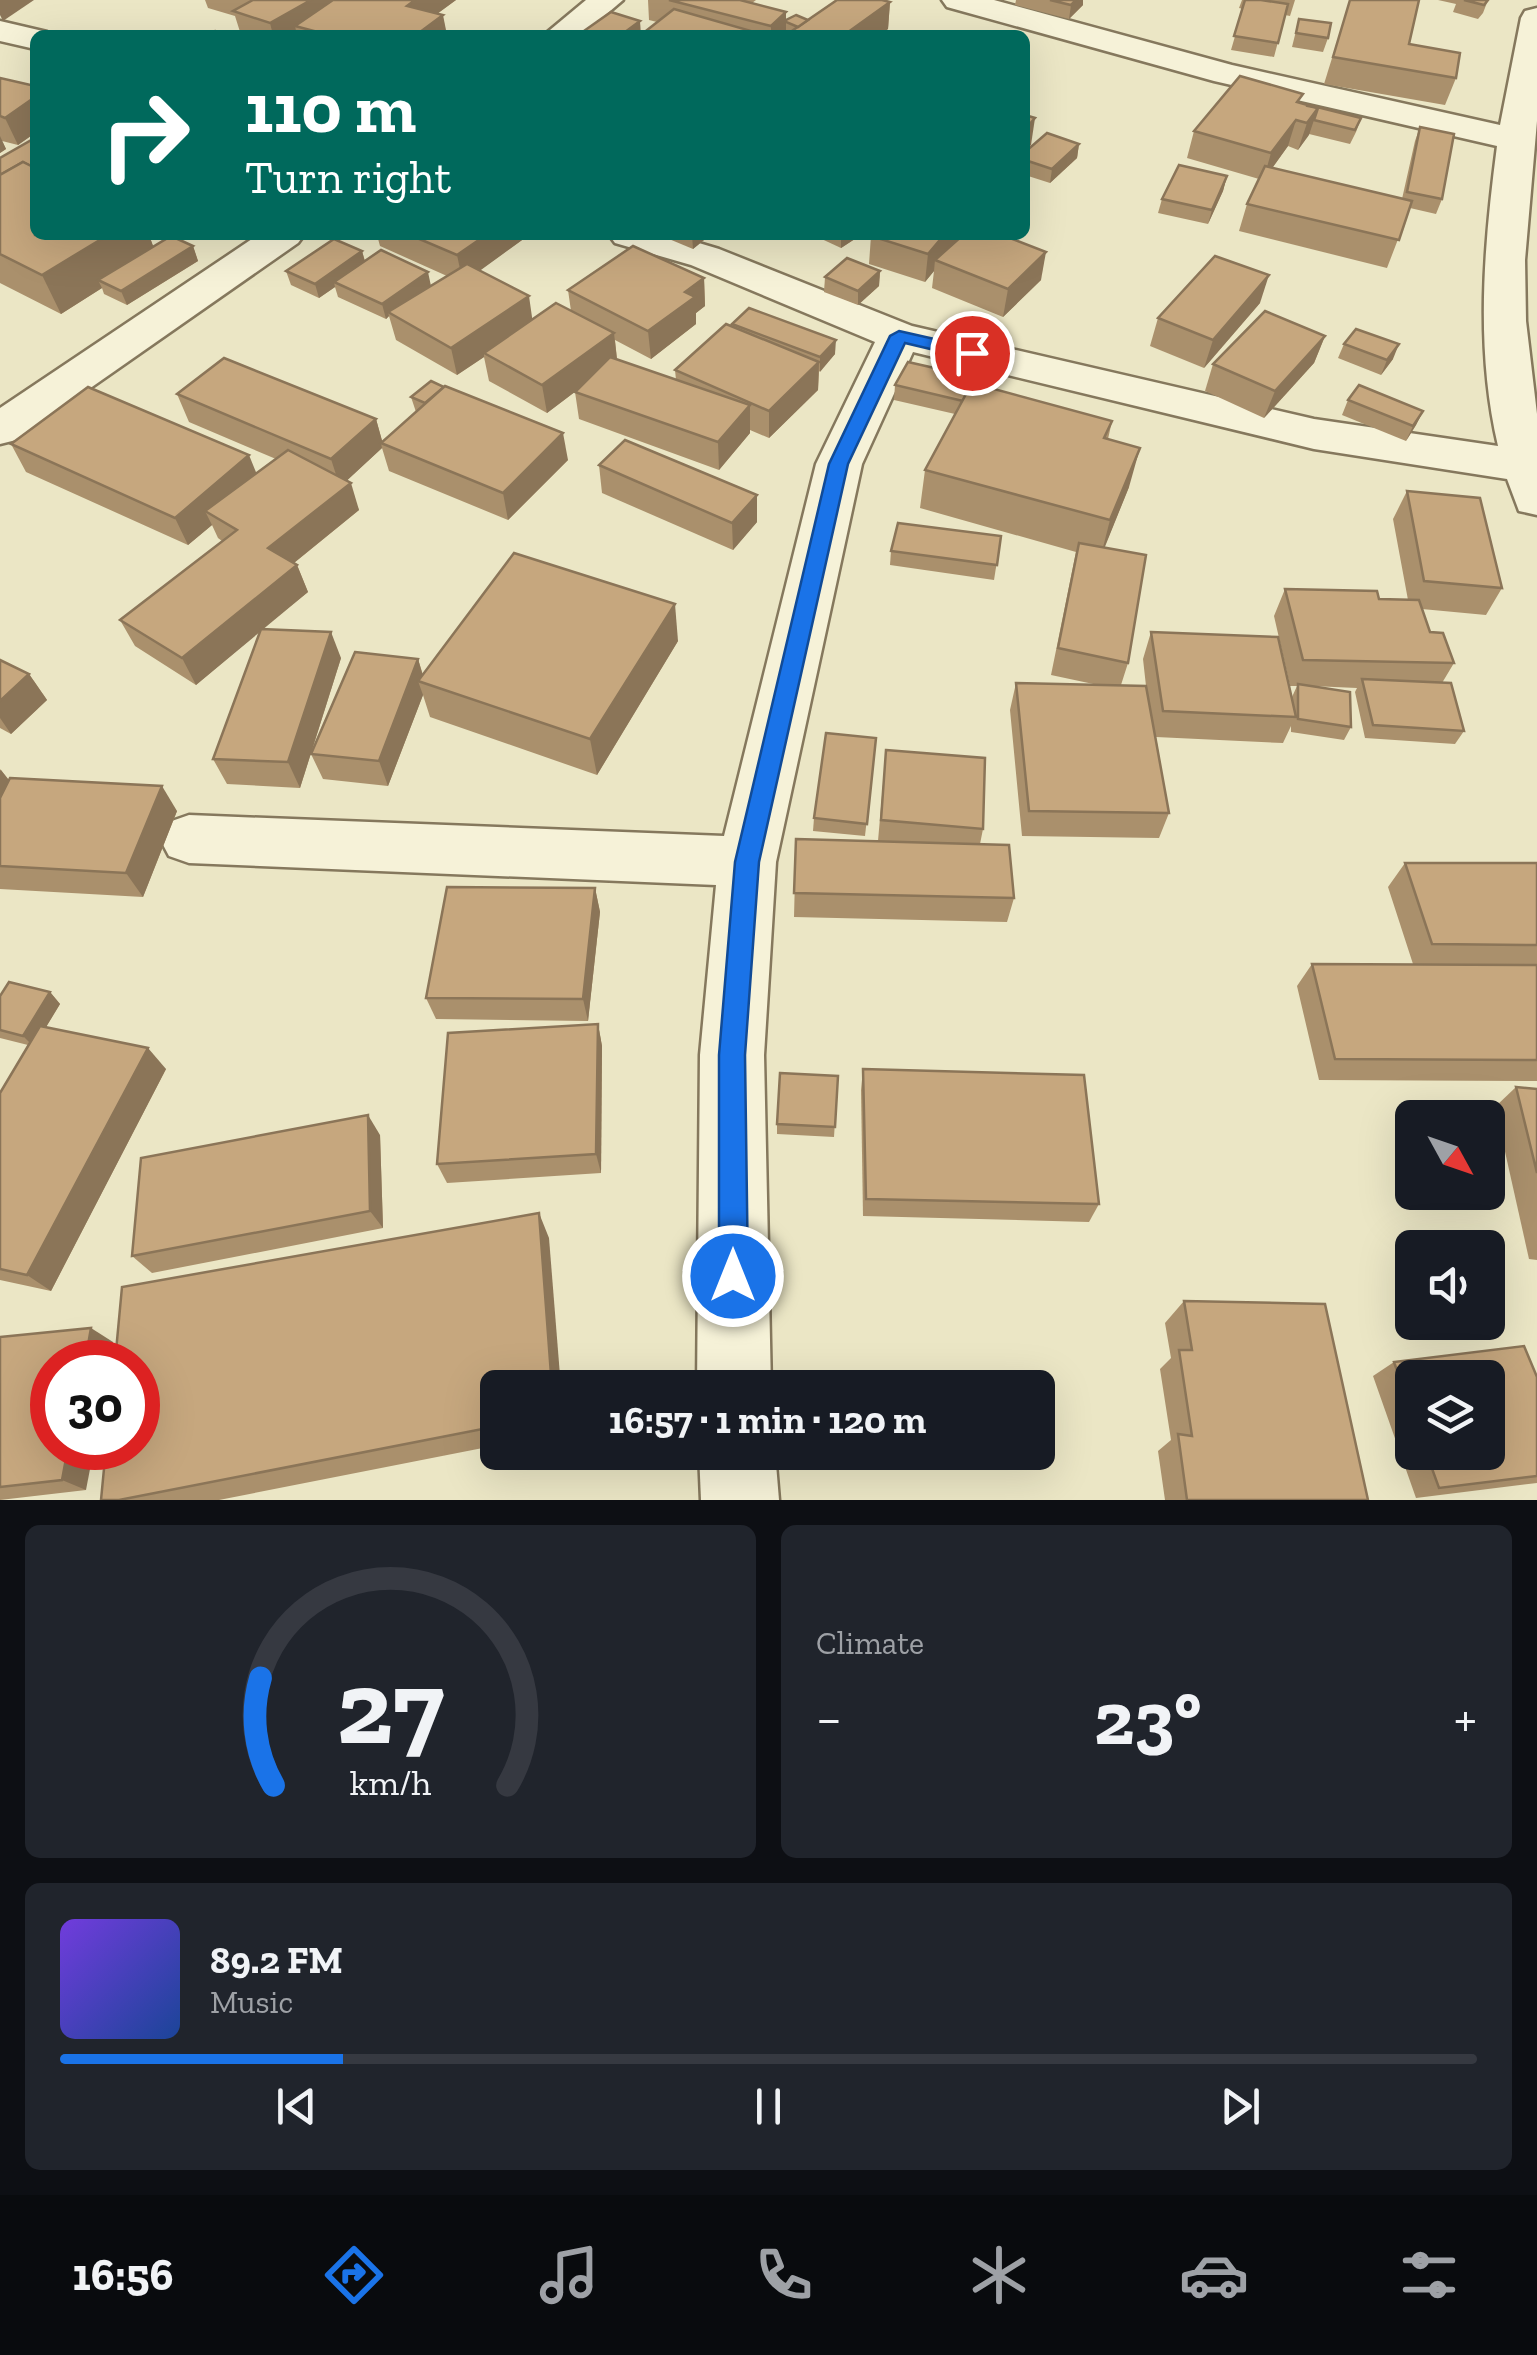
<!DOCTYPE html>
<html lang="en">
<head>
<meta charset="utf-8">
<style>
  :root { --surface:#171b24; --page:#20242c; --text:#f1f3f6; --muted:#9ea1a6; --line:#363941; --accent:#1a73e8 }
  body { margin:0; font-family:"Zilla Slab",serif; background:var(--page); color:var(--text); height:100vh; display:flex; flex-direction:column; font-size:38px; white-space:nowrap }
  * { box-sizing:border-box; margin:0 }
  p { font-size:32px; color:var(--muted) }
  .icon { flex:none; width:55px; height:55px; fill:none; stroke:currentColor; stroke-width:2; stroke-linecap:round; stroke-linejoin:round }
  .map { position:relative; height:1500px; overflow:hidden }
  .drawer { display:flex; flex-direction:column; gap:25px; padding:25px; background:#0d0f14; flex:1 }
  .drawer>* { flex:none }
  .banner { position:absolute; left:30px; top:30px; width:1000px; height:210px; border-radius:15px; box-shadow:0 10px 40px #0002; background:#00695c; color:#fff; overflow:hidden }
  .needle { width:65px; rotate:130deg }
  .buttons { position:absolute; left:1395px; top:1100px; display:grid; gap:20px }
  .buttons a { display:grid; place-items:center; width:110px; height:110px; border-radius:15px; background:var(--surface); box-shadow:0 10px 40px #0002; font-size:50px }
  .speed { position:absolute; left:30px; top:1340px; display:flex; gap:20px; font-size:50px; font-weight:700; text-align:center }
  .speed>* { display:grid; place-content:center; width:130px; height:130px; border-radius:50%; background:var(--surface); box-shadow:0 10px 40px #0002; line-height:1 }
  .speed .limit { border:15px solid #d22; background:#fff; color:#111 }
  .pin { position:absolute; display:grid; place-items:center; width:85px; height:85px; color:#fff; margin:-42px; border:5px solid #fff; border-radius:50%; box-shadow:0 2px 10px #0007 }
  .me { position:absolute; width:110px; margin:-55px; rotate:0deg; stroke-linejoin:round; filter:drop-shadow(0 0 8px #0008) }
  .turn { display:flex; align-items:center; gap:35px; height:210px; padding:0 50px; font-size:45px }
  .turn .icon { width:130px; height:130px; stroke-width:2.5 }
  .turn b { display:block; font-size:70px; line-height:85px }
  .big { font-size:75px; font-weight:800; line-height:1.1 }
  .drawer .widget { flex:1; display:flex; flex-direction:column; justify-content:center; gap:15px; min-width:0; padding:0 35px; border-radius:15px; background:var(--page) }
  .drawer .dial { align-items:center; gap:0 }
  .dial svg { height:260px; overflow:visible; fill:none; stroke:var(--line); stroke-width:7; stroke-linecap:round; text-anchor:middle }
  .dial text { fill:var(--text); stroke:none }
  .song { display:flex; align-items:center; gap:30px }
  .cover { width:120px; height:120px; border-radius:15px; background:linear-gradient(135deg,hsl(260 70% 55%),hsl(220 70% 35%)) }
  .played { height:10px; border-radius:5px; background:linear-gradient(90deg,var(--accent) 20%,var(--line) 20%) }
  .keys { display:flex; justify-content:space-around; direction:ltr }
  .heat { display:flex; justify-content:space-between; align-items:center; font-size:55px; direction:ltr }
  .drawer .tiles { flex:1; display:grid; gap:25px; grid-template-columns:1fr 1fr }
  .widget:last-child { grid-column:span 2 }
  .trip { position:absolute; left:480px; top:1370px; width:575px; height:100px; border-radius:15px; background:var(--surface); box-shadow:0 10px 40px #0002; font-weight:800; line-height:100px; text-align:center }
  .tabs { display:flex; height:160px; justify-content:space-around; align-items:center; background:#090b0e; color:var(--muted) }
  .tabs .icon { width:70px; height:70px }
  .tabs .on { color:var(--accent) }
  .tabs b { font-size:45px; color:var(--text) }
  .map>svg:first-child { display:block }
  .lines { fill:none; stroke-linecap:round; stroke-linejoin:round }
  .street-casing { stroke:#85785d; stroke-width:5 }
  .street { fill:#f6f2d8; fill-rule:evenodd }
  .wall { fill:#aa906c; fill-rule:evenodd }
  .shaded-wall { fill:#8b7558 }
  .building { fill:#c6a77e; stroke:#8b7558; stroke-width:2.5 }
  .route { fill:#1a73e8; stroke:#114b97; stroke-width:2.5 }
</style>
</head>
<body>
<div class="map">
<svg width="1537" height="1500" viewBox="0 0 1537 1500">
  <rect width="100%" height="100%" fill="#ebe6c5"/>
  <g class="lines">
    <!-- street casing -->
    <g class="street-casing">
      <g id="street">
        <path d="M586 0H623L582 35H544Z"/>
        <path d="M942 0H994L1232 65 1500 125 1521 18 1525 11 1537 8V121L1525 260 1526 321 1537 414V515L1519 511 1507 479 1314 449 913 352 862 464 776 862 764 1055 771 1388H697L700 1055 716 885 189 863 169 856 160 839 169 822 189 815 724 836 816 464 875 342 691 265 615 243 609 235H672L719 249 912 326 1314 419 1498 446C1475 348 1484 245 1497 146L1214 81 947 7Z"/>
        <path d="M0 21 47 32 49 35H35V49L0 41Z"/>
        <path d="M258 235H304L298 243 16 440 0 444V408Z"/>
        <path d="M699 1452H775L779 1500H701Z"/>
      </g>
    </g>
    <!-- street -->
    <use href="#street" class="street"/>
  </g>
  <!-- wall -->
  <g class="wall">
    <path d="M205 0H456L437 14 447 35H241L235 16 208 8Z"/>
    <path d="M648 0H756L752 3 786 20H808L890 2 888 29 879 35H642L657 22 649 20Z"/>
    <path d="M1016 0H1083V5L1069 19 1015 5Z"/>
    <path d="M1242 0H1295L1290 16 1285 15 1274 57 1231 50 1243 9 1239 8Z"/>
    <path d="M1350 0 1456 78 1445 105 1324 84Z"/>
    <path d="M1438 0H1488L1483 13 1478 19 1453 12 1456 4Z"/>
    <path d="M1299 19 1328 38 1323 52 1292 47Z"/>
    <path d="M0 78 35 86V133L18 145 2 141 6 149 0 153Z"/>
    <path d="M1300 103 1361 118 1356 132 1350 144 1309 134 1298 150 1288 146 1272 168 1402 199 1415 141 1420 127 1442 199 1436 214 1410 208 1387 268 1239 231 1247 204 1259 179 1187 158 1194 131Z"/>
    <path d="M1079 144 1077 158 1050 183 1025 175V152Z"/>
    <path d="M0 158 35 235H149L153 246H193L198 261 127 305 104 294 102 288 61 314 0 283Z"/>
    <path d="M1227 176 1223 191 1208 224 1158 213 1162 199Z"/>
    <path d="M377 235H529L480 270 532 320 571 311 568 290 704 278 705 306 696 313V324L651 359 615 340 617 359 676 380 675 370 732 326V324L835 354 819 372 818 390 769 438 750 430V433L719 470 579 419 575 392 576 391 547 413 489 381 484 357 457 375 396 340 389 316 386 319 338 297 335 287 319 298 291 285 286 271 362 251 365 261 431 286 447 276 380 246Z"/>
    <path d="M669 235H710L693 249 669 239Z"/>
    <path d="M813 235H861L841 248Z"/>
    <path d="M871 236 1041 280 1003 317 932 288 934 271 925 282 869 264Z"/>
    <path d="M880 271 879 286 858 305 824 292 825 277Z"/>
    <path d="M1260 303 1204 368 1150 346 1158 318Z"/>
    <path d="M1325 336 1314 363 1264 418 1205 391 1213 364Z"/>
    <path d="M1344 344 1393 359 1381 375 1338 358Z"/>
    <path d="M983 379 982 386 1112 421 1108 439 1129 487 1104 548 1128 663 1121 685 1146 686 1143 659 1151 632 1292 697 1297 686H1290L1274 616 1285 589 1379 599 1408 600 1393 519 1407 491 1502 588 1486 615 1422 609 1430 632 1454 663 1442 683 1464 731 1455 744 1365 738 1355 692 1357 688 1312 686 1351 727 1344 740 1291 732V726L1283 743 1156 737 1169 813 1159 838 1022 836 1010 710 1016 683 1098 685 1051 675 1076 552 920 508 925 470 955 414 894 400 895 385Z"/>
    <path d="M177 394 376 419 382 441 416 412 411 397 568 460 508 520 389 471 382 448 346 481 359 510 294 563 297 565 308 592 262 629 341 658 300 788 227 784 213 759 260 631 196 685 135 646 120 620 222 541 218 538 212 525 188 545 26 472 11 444 256 474 276 459 189 422Z"/>
    <path d="M1348 400 1423 411 1416 425 1406 441 1342 415Z"/>
    <path d="M599 465 757 495V522L733 550 602 493Z"/>
    <path d="M1001 536 994 580 890 565 891 551Z"/>
    <path d="M678 641 597 775 430 717 423 695 388 786 323 779 311 754 418 659 423 675Z"/>
    <path d="M0 660 29 674 47 700 11 734 0 728Z"/>
    <path d="M876 738 865 836 813 831 814 818Z"/>
    <path d="M886 750 983 829 980 844 1014 898 1007 922 794 917 796 839 878 841Z"/>
    <path d="M0 769 9 780 177 811 143 897 0 889Z"/>
    <path d="M1405 863H1537V1081L1319 1080 1297 986 1312 964H1413L1388 887Z"/>
    <path d="M595 888 600 912 588 1021 436 1019 426 998Z"/>
    <path d="M50 992 60 1004 46 1027 166 1069 51 1291 0 1280V1093L28 1045 0 1038V996Z"/>
    <path d="M598 1024 602 1046 601 1173 447 1183 437 1164Z"/>
    <path d="M863 1069 1099 1204 1089 1222 863 1216 861 1090Z"/>
    <path d="M838 1076 834 1137 777 1134V1124Z"/>
    <path d="M1516 1087 1537 1089V1260L1529 1259 1495 1107Z"/>
    <path d="M380 1135 383 1228 152 1273 132 1256Z"/>
    <path d="M549 1238 498 1388V1445L219 1500H101Z"/>
    <path d="M1184 1301 1368 1500H1165L1158 1451 1171 1440 1160 1369 1171 1358 1165 1323Z"/>
    <path d="M0 1337 113 1342 110 1362H52L86 1490 0 1500Z"/>
    <path d="M1394 1362 1537 1377V1483L1416 1498 1373 1376ZM1412 1378 1488 1452H1412Z"/>
  </g>
  <!-- shaded-wall -->
  <g class="shaded-wall">
    <path d="M0 0H34L3 21 0 15Z"/>
    <path d="M311 0H343L295 26 297 35H273L270 23Z"/>
    <path d="M415 0H456L412 32 407 6Z"/>
    <path d="M1076 0H1083V5L1069 19 1071 5Z"/>
    <path d="M890 2 888 29 879 35H844Z"/>
    <path d="M786 12V35H771V26Z"/>
    <path d="M443 15 447 35H416Z"/>
    <path d="M640 21 641 35H621Z"/>
    <path d="M35 97V133L18 145 5 118Z"/>
    <path d="M1318 108 1309 135 1298 150 1307 123Z"/>
    <path d="M1035 118 1031 145 1025 151V129Z"/>
    <path d="M1296 120 1288 146 1263 181 1271 153Z"/>
    <path d="M0 136 6 149 0 153Z"/>
    <path d="M1079 144 1077 158 1050 183 1052 169Z"/>
    <path d="M1227 176 1223 191 1208 224 1212 210Z"/>
    <path d="M108 235H149L156 254 98 280 102 288 61 314 42 275Z"/>
    <path d="M486 235H529L463 283 457 255Z"/>
    <path d="M692 235H710L693 249Z"/>
    <path d="M841 235H861L841 248Z"/>
    <path d="M944 235H963L935 260 934 271 925 282 928 254Z"/>
    <path d="M193 246 198 261 127 305 121 291Z"/>
    <path d="M362 251 366 266 334 282 335 287 319 298 315 284Z"/>
    <path d="M1046 252 1041 280 1003 317 1008 289Z"/>
    <path d="M880 271 879 286 858 305V291Z"/>
    <path d="M428 272 431 286 388 312 389 316 386 319 382 304Z"/>
    <path d="M1269 275 1260 303 1204 368 1213 340Z"/>
    <path d="M704 278 705 306 696 313V324L651 359 648 331 685 292Z"/>
    <path d="M529 296 533 324 484 353V357L457 375 451 348Z"/>
    <path d="M614 333 617 360 547 413 542 385Z"/>
    <path d="M1325 336 1314 363 1264 418 1275 391Z"/>
    <path d="M836 340 835 354 820 372V357Z"/>
    <path d="M1399 344 1393 359 1381 375 1387 360Z"/>
    <path d="M819 362 818 390 769 438V411Z"/>
    <path d="M750 405V433L719 470 718 442Z"/>
    <path d="M1423 411 1416 425 1406 441 1413 426Z"/>
    <path d="M376 419 383 444 381 443 382 448 340 487 331 459Z"/>
    <path d="M563 433 568 460 508 520 503 493Z"/>
    <path d="M1140 448 1129 487 1100 559 1110 520Z"/>
    <path d="M249 455 260 482 205 511 212 525 188 545 175 518Z"/>
    <path d="M351 483 359 510 279 575 268 548Z"/>
    <path d="M757 495V522L733 550 732 523Z"/>
    <path d="M297 565 308 592 196 685 182 658Z"/>
    <path d="M675 604 678 641 597 775 590 739Z"/>
    <path d="M331 632 341 658 300 788 288 762Z"/>
    <path d="M418 659 425 683 418 681 423 695 388 786 379 761Z"/>
    <path d="M29 674 47 700 11 734 0 718V701Z"/>
    <path d="M1 770 20 795 0 814V771Z"/>
    <path d="M162 786 177 811 143 897 126 873Z"/>
    <path d="M595 888 600 912 588 1021 583 999Z"/>
    <path d="M50 992 60 1004 34 1047 23 1036Z"/>
    <path d="M598 1024 602 1046 601 1173 596 1154Z"/>
    <path d="M148 1048 166 1069 51 1291 27 1275Z"/>
    <path d="M368 1115 380 1135 383 1228 370 1211Z"/>
    <path d="M539 1213 549 1238 561 1388H552Z"/>
    <path d="M91 1328 113 1342 110 1362H85Z"/>
    <path d="M68 1448H94L86 1490 62 1480Z"/>
  </g>
  <!-- building -->
  <g class="building">
    <path d="M253 0H311L270 23 233 11Z"/>
    <path d="M333 0H415L407 6 443 15 416 35H329L295 26Z"/>
    <path d="M669 0H740L786 12 771 26Z"/>
    <path d="M837 0H882L890 2 844 35H786Z"/>
    <path d="M1050 0H1076L1071 5Z"/>
    <path d="M1245 0H1261L1288 4 1278 43 1234 36Z"/>
    <path d="M1350 0H1419L1409 44 1460 53 1456 78 1333 57Z"/>
    <path d="M1464 0H1488L1484 5Z"/>
    <path d="M674 9 765 35 642 34Z"/>
    <path d="M611 12 640 21 621 35H587L581 33Z"/>
    <path d="M796 15 808 20 798 27 786 22V20Z"/>
    <path d="M1299 19 1331 23 1328 38 1296 33Z"/>
    <path d="M215 31 228 35H207Z"/>
    <path d="M1240 76 1303 94 1297 102 1318 108 1307 123 1296 120 1271 153 1194 131Z"/>
    <path d="M0 78 35 86V97L5 118 0 116Z"/>
    <path d="M1308 106 1309 105 1361 118 1355 130 1314 120 1318 108Z"/>
    <path d="M1025 115 1035 118 1025 129Z"/>
    <path d="M1420 127 1454 134 1442 199 1407 192Z"/>
    <path d="M1047 133 1079 144 1052 169 1025 160V152Z"/>
    <path d="M35 138V168L23 162 0 175V158Z"/>
    <path d="M23 162 35 168V235H108L42 275 0 254V175Z"/>
    <path d="M1179 165 1227 176 1212 210 1162 199Z"/>
    <path d="M1265 166 1412 201 1399 240 1247 204Z"/>
    <path d="M410 235H486L457 255Z"/>
    <path d="M872 235H944L928 254 871 236Z"/>
    <path d="M963 235H1002L1046 252 1008 289 935 260Z"/>
    <path d="M171 236 193 246 121 291 98 280Z"/>
    <path d="M334 239 362 251 315 284 286 271Z"/>
    <path d="M633 246 704 278 685 292 695 297 648 331 568 290Z"/>
    <path d="M381 250 428 272 382 304 334 282Z"/>
    <path d="M1215 256 1269 275 1213 340 1158 318Z"/>
    <path d="M847 258 880 271 858 291 825 277Z"/>
    <path d="M467 264 529 296 451 348 388 312Z"/>
    <path d="M556 303 614 333 542 385 484 353Z"/>
    <path d="M749 308 836 340 820 357 732 324Z"/>
    <path d="M1265 311 1325 336 1275 391 1213 364Z"/>
    <path d="M726 324 819 362 769 411 675 370Z"/>
    <path d="M1356 329 1399 344 1387 360 1344 344Z"/>
    <path d="M610 357 750 405 718 442 575 392Z"/>
    <path d="M224 358 376 419 331 459 177 394Z"/>
    <path d="M908 362 983 379 981 385 972 383 963 401 895 385Z"/>
    <path d="M431 381 444 387 425 403 411 397Z"/>
    <path d="M972 383 1112 421 1104 438 1140 448 1110 520 925 470Z"/>
    <path d="M1359 385 1423 411 1413 426 1348 400Z"/>
    <path d="M445 386 563 433 503 493 381 443Z"/>
    <path d="M88 387 249 455 175 518 11 444Z"/>
    <path d="M625 440 757 495 732 523 599 465Z"/>
    <path d="M288 450 351 483 268 548 297 565 182 658 120 620 237 530 205 511Z"/>
    <path d="M1407 491 1480 498 1502 588 1424 581Z"/>
    <path d="M898 523 1001 536 997 565 891 551Z"/>
    <path d="M1079 543 1146 555 1128 663 1058 648Z"/>
    <path d="M514 553 675 604 590 739 418 681Z"/>
    <path d="M1285 589 1377 591 1379 599 1419 600 1430 632 1443 633 1454 663 1303 660Z"/>
    <path d="M261 629 331 632 288 762 213 759Z"/>
    <path d="M1151 632 1278 637 1296 717 1163 711Z"/>
    <path d="M355 652 418 659 379 761 311 754Z"/>
    <path d="M0 660 29 674 0 701Z"/>
    <path d="M1362 679 1451 683 1464 731 1373 725Z"/>
    <path d="M1016 683 1146 686 1169 813 1029 811Z"/>
    <path d="M1298 684 1350 692 1351 727 1298 719Z"/>
    <path d="M826 733 876 738 867 824 814 818Z"/>
    <path d="M886 750 985 758 983 829 881 820Z"/>
    <path d="M10 778 162 786 126 873 0 866V798Z"/>
    <path d="M796 839 1009 845 1014 898 794 893Z"/>
    <path d="M1405 863H1537V945L1432 944Z"/>
    <path d="M447 887 595 888 583 999 426 998Z"/>
    <path d="M1312 964 1537 965V1060L1335 1059Z"/>
    <path d="M9 982 50 992 23 1036 0 1030V996Z"/>
    <path d="M598 1024 596 1154 437 1164 448 1033Z"/>
    <path d="M40 1026 148 1048 27 1275 0 1269V1093Z"/>
    <path d="M863 1069 1084 1075 1099 1204 866 1199Z"/>
    <path d="M780 1073 838 1076 835 1127 777 1124Z"/>
    <path d="M1516 1087 1537 1089V1173Z"/>
    <path d="M368 1115 370 1211 132 1256 141 1158Z"/>
    <path d="M539 1213 552 1388H498V1426L119 1500H101L106 1448H138V1362H115L122 1287Z"/>
    <path d="M1184 1301 1325 1304 1368 1500H1187L1178 1434 1192 1436 1179 1350H1192Z"/>
    <path d="M91 1328 85 1362H52V1448H68L62 1480 0 1487V1337Z"/>
    <path d="M1524 1346 1537 1377V1476L1439 1488 1426 1452H1488V1378H1412V1414L1394 1362Z"/>
  </g>
  <!-- route -->
  <path class="route" d="M899 331 979 349 981 353 972 359 905 343 848 464 759 862 745 1055 748 1276 744 1287 733 1291 723 1287 719 1276V1055L735 862 829 464 890 336Z"/>
</svg>
<div class="buttons">
<a><svg class="needle" viewBox="-14 -14 28 28"><path d="M0-13l5 13h-10z" fill="#e53935"/><path d="M0 13l5-13h-10z" fill="#9ea1a6"/></svg></a>
<a><svg class="icon" aria-label="sound" viewBox="0 0 24 24"><path d="M4 9h4l5-4v14l-5-4H4zM17 9q2 3 0 6"/></svg></a>
<a><svg class="icon" aria-label="layers" viewBox="0 0 24 24"><path d="M12 4l9 5-9 5-9-5zM3 14l9 5 9-5"/></svg></a>
</div>
<div class="speed"><div class="limit">30</div></div>
<div class="pin" style="left:972px;top:353px;background:#d93025"><svg class="icon" aria-label="arrive" viewBox="0 0 24 24"><path d="M6 21V4h12l-3 4 3 4H6"/></svg></div>
<svg class="me" style="left:733px;top:1276px" viewBox="-20 -20 40 40"><circle r="17" fill="#1a73e8" stroke="#fff" stroke-width="3"/><path d="M0-11L8 9 0 5-8 9z" fill="#fff"/></svg>
<div class="trip">16:57 · 1 min · 120 m</div>
<div class="banner">
<div class="turn"><svg class="icon" aria-label="right" viewBox="0 0 24 24"><path d="M7 20v-9h11M14 6l5 5-5 5"/></svg><div><b>110 m</b>Turn right</div></div>
</div>
</div>
<section class="drawer">
<div class="tiles">
<div class="widget dial"><svg viewBox="0 0 100 80">
<path d="M14 69A42 42 0 1 1 86 69"/>
<path d="M14 69A42 42 0 0 1 10 36" stroke="#1a73e8"/>
<text x="50" y="56" font-size="32" font-weight="700">27</text>
<text x="50" y="72" font-size="11">km/h</text>
</svg></div>
<div class="widget"><p>Climate</p>
<div class="heat"><a>−</a><b class="big">23°</b><a>+</a></div>
</div>
<div class="widget">
<div class="song"><i class="cover"></i><div><b>89.2 FM</b><p>Music</p></div></div>
<div class="played"></div>
<div class="keys"><svg class="icon" aria-label="previous" viewBox="0 0 24 24"><path d="M18 5L8 12l10 7zM5 5v14"/></svg><svg class="icon" aria-label="pause" viewBox="0 0 24 24"><path d="M8 5v14M16 5v14"/></svg><svg class="icon" aria-label="next" viewBox="0 0 24 24"><path d="M6 5l10 7-10 7zM19 5v14"/></svg></div>
</div>
</div>
</section>
<nav class="tabs">
<b>16:56</b>
<svg class="icon on" aria-label="directions" viewBox="0 0 24 24"><path d="M12 3l9 9-9 9-9-9zM9 14v-3h6M13 9l2 2-2 2"/></svg>
<svg class="icon" aria-label="music" viewBox="0 0 24 24"><path d="M9 18V5l10-2v13"/><circle cx="6" cy="18" r="3"/><circle cx="16" cy="16" r="3"/></svg>
<svg class="icon" aria-label="phone" viewBox="0 0 24 24"><path d="M5 4h4l2 5-3 2q2 4 5 5l2-3 5 2v4C11 20 4 13 5 4z"/></svg>
<svg class="icon" aria-label="climate" viewBox="0 0 24 24"><path d="M12 3v18M4 7l16 10M4 17L20 7"/></svg>
<svg class="icon" aria-label="car" viewBox="0 0 24 24"><path d="M5 17H2v-5l4-1 3-4h7l3 4 3 1v5h-3M9 17h6M6 11h13"/><circle cx="7" cy="17" r="2"/><circle cx="17" cy="17" r="2"/></svg>
<svg class="icon" aria-label="filters" viewBox="0 0 24 24"><path d="M4 7h16M4 17h16"/><circle cx="9" cy="7" r="2"/><circle cx="15" cy="17" r="2"/></svg>
</nav>
</body>
</html>
